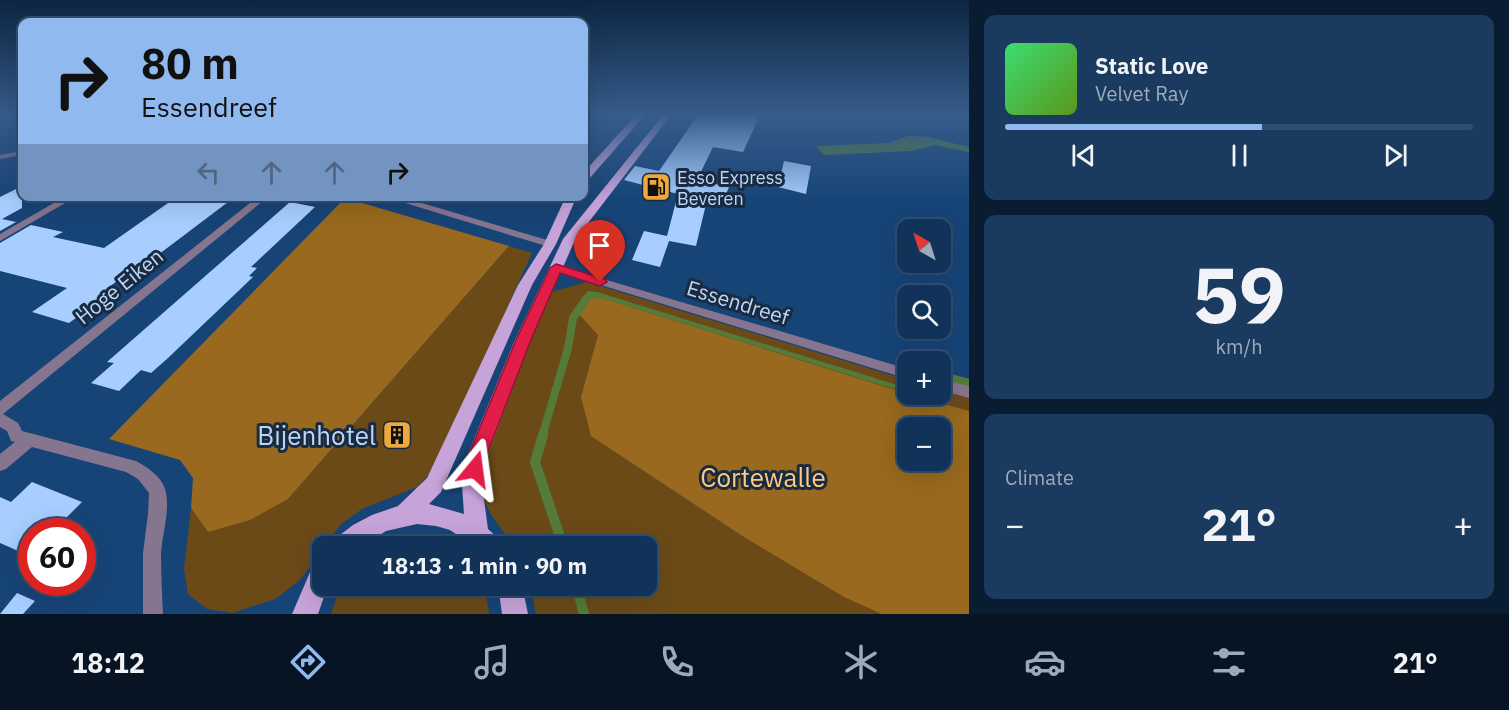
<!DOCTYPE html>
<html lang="en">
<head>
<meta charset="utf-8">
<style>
  :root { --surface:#113359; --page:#1a3b5f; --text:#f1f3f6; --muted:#9caaba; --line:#304e6f; --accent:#90b9f0 }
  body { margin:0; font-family:"IBM Plex Sans",sans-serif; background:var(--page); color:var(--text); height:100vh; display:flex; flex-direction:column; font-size:22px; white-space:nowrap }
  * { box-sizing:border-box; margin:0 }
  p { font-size:20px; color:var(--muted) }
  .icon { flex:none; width:33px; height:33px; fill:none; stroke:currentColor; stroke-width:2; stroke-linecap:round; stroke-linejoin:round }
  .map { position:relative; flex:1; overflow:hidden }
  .sheet { display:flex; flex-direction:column; gap:15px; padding:15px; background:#091c31; width:540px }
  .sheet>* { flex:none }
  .banner { position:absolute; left:18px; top:18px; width:570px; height:183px; border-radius:12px; box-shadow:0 6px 24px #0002,0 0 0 2px var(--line); background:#90b9f0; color:#111; overflow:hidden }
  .needle { width:39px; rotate:321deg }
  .buttons { position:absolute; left:897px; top:219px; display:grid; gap:12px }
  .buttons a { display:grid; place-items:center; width:54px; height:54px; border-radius:12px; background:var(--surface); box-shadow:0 6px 24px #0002,0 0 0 2px var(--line); font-size:30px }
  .speed { position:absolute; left:18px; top:518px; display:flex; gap:12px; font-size:30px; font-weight:700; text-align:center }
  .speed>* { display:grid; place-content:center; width:78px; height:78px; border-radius:50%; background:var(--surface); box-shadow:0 6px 24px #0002,0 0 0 2px var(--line); line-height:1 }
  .speed .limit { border:9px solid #d22; background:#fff; color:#111 }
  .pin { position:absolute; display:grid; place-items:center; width:51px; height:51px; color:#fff; margin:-62px -26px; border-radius:50% 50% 50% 0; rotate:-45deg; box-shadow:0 0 6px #0007 }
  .pin .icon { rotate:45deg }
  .me { position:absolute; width:66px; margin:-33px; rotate:16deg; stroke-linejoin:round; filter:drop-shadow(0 0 4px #0008) }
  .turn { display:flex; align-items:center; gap:21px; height:126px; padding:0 24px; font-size:27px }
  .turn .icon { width:78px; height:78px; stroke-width:2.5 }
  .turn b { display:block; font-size:42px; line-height:51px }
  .lanes { display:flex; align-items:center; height:57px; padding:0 24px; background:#0003; justify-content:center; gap:30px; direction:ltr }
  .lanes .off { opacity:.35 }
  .big { font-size:45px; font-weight:700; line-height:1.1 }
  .sheet .tile { flex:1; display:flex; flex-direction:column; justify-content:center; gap:9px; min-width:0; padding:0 21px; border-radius:12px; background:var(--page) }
  .sheet .dial { align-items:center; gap:0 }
  .dial b { font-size:78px; line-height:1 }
  .song { display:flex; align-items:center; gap:18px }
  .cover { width:72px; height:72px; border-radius:9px; background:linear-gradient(135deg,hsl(140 70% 55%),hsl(90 70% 35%)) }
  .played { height:6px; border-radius:3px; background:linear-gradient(90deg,var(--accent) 55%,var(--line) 55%) }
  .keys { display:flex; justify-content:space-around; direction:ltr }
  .heat { display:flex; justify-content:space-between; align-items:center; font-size:33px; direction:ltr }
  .trip { position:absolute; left:312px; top:536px; width:345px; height:60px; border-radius:12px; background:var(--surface); box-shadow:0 6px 24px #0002,0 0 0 2px var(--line); font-weight:700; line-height:60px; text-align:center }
  .dock { display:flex; height:96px; justify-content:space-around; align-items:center; background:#071424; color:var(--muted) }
  .dock .icon { width:42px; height:42px }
  .dock .current { color:var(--accent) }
  .dock b { font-size:27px; color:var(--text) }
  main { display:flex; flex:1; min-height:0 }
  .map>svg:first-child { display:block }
  .green { fill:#6b4a18; fill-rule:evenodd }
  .forest { fill:#98691e; fill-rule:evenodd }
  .water { fill:#547c38 }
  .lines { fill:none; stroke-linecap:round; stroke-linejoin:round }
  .stream-far2 { stroke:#547c38; stroke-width:6 }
  .stream-far1 { stroke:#547c38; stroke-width:8 }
  .stream { stroke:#547c38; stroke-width:10 }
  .building { fill:#a7cefe }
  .street { fill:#86758f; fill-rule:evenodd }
  .primary { fill:#c6a3d9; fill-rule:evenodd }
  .route { fill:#e11d48; stroke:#92132f; stroke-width:1.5 }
  .labels { text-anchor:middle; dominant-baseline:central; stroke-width:6; stroke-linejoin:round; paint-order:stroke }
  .far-poi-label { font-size:18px; fill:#bdd5f4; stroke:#182b42; text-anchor:start }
  .street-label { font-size:21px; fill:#bdd5f4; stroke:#182b42 }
  .near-poi-label { font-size:26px; fill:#bdd5f4; stroke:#182b42; text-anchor:end }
  .near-park-label { font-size:26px; fill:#ffc980; stroke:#182b42 }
</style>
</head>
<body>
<main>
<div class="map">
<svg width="969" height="614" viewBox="0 0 969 614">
  <rect width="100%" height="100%" fill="#174477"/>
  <!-- green -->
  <g class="green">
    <path d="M509 246 532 253 448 438 428 475 417 487 362 509 341 524 300 580 275 599 233 613 207 609 188 594 184 569 191 508 208 532 288 499Z"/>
    <path d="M587 282 907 380 908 394H940L941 389 969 397V614H536L530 585H646V546H513C506 533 487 513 484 499 475 454 530 336 551 292ZM908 428H940V460H908Z"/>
    <path d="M406 536 436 538 454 546H380Z"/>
    <path d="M341 585H485L489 614H331Z"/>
  </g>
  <!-- forest -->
  <g class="forest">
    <path d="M345 198 509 246 288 499 250 520 208 532 191 508 193 478 180 460 109 439Z"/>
    <path d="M589 294 908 394 969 411V614H882L844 597 744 537 591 436 581 397 598 335 577 312ZM908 428H940V460H908Z"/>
  </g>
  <!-- water -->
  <g class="water">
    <path d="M908 136 928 137 969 147V152L934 145 911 151 824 155 816 146 889 143Z"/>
    <path d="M597 292 907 388V393L589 294Z"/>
  </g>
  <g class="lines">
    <!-- stream-far2 -->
    <path class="stream-far2" d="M585 300 589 294 598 296"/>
    <!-- stream-far1 -->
    <g class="stream-far1">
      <path d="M940 375 969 383"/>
      <path d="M542 437 568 348 573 318 586 299"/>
    </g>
    <!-- stream -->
    <g class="stream">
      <path d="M543 435 535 462 563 546"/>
      <path d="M576 585 584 614"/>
    </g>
  </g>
  <!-- building -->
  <g class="building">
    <path d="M698 115H760L743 152 713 147 697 180 729 187 722 204 707 200 696 246 669 241 660 267 632 260 644 231 667 236 678 194 624 180 635 166 659 171Z"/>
    <path d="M784 161 811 166 806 194 778 187Z"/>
    <path d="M22 186V208L2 219 16 222 0 231V197Z"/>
    <path d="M178 196H236L146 264 141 263 101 293 109 294 69 323 32 312 67 288 0 271V243L31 225 63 232 53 237 104 248Z"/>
    <path d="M290 202 315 207 251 267 257 268 249 276 253 277 168 358 151 373 141 370 119 391 91 383 114 363 107 362Z"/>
    <path d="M32 482 82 502 53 531H32V557L0 543V497L11 502Z"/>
    <path d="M17 593 35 601 23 614H0Z"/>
  </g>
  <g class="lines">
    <!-- street -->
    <g class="street">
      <path d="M22 151V155L0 159V155Z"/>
      <path d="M66 196H77L0 241V234Z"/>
      <path d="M259 196H269L3 414 18 423 22 431 136 461C147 467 161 476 165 489 171 509 162 534 161 554 161 574 162 594 163 614H143V553L148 514 149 493 138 479 126 472 32 447 6 469 0 471V454L15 442 11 441 7 431 0 427V401Z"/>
      <path d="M382 196H398L554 242 555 244 550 247 546 246Z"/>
      <path d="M556 265 908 369V379L552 270 551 268 552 266Z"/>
      <path d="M940 379 969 386V398L940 390Z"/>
    </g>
    <!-- primary -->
    <g class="primary">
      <path d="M636 115H645L588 180 584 181V172Z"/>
      <path d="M663 115H671L575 240 530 342 488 454 482 485 488 529 498 538 501 546H473L450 530 436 526 417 524 386 531 362 546H333L336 538 353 525 372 515 398 506 427 478 518 285 544 244 566 196H577L556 244 532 285 441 492 429 504 464 514 462 485 468 454 514 342 563 239Z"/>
      <path d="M322 559V585H328L318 614H292L314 563Z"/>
      <path d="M498 585H522L528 614H502Z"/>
    </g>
  </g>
  <!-- sky -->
  <linearGradient id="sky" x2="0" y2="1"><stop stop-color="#0d2541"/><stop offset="0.57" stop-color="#365c8a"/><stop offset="1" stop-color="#365c8a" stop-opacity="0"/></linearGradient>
  <rect width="969" height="201" fill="url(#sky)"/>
  <!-- route -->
  <path class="route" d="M556 264 605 279 607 282 600 286 560 273 530 342 487 454 481 475 475 477 468 475 465 469 469 454 515 342 550 268Z"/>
  <!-- icons -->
  <defs>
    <g id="fuel-square" transform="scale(1.5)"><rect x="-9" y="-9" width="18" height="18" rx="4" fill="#eea83c" stroke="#182b42"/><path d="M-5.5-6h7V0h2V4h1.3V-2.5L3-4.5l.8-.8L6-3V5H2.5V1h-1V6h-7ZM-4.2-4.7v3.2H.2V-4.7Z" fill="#111"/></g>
    <g id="building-square" transform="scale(1.5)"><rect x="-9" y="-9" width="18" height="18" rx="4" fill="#eea83c" stroke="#182b42"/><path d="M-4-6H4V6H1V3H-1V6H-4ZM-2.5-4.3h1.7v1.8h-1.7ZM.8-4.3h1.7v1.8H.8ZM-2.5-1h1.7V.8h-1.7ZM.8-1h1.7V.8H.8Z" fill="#111"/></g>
  </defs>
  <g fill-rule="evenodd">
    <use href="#fuel-square" x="656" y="187"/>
    <use href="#building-square" x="397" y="435"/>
  </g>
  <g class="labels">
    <!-- far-poi labels -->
    <g class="far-poi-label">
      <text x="677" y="177">Esso Express<tspan x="677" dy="21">Beveren</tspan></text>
    </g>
    <!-- street labels -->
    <g class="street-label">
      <text transform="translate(119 286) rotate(-39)">Hoge Eiken</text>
      <text transform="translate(738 302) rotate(17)">Essendreef</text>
    </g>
    <!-- near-poi labels -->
    <g class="near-poi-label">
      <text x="376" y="435">Bijenhotel</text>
    </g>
    <!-- near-park labels -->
    <g class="near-park-label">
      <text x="763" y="477">Cortewalle</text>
    </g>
  </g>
</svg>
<div class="buttons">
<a><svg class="needle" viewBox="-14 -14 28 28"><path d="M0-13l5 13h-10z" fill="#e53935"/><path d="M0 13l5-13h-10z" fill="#9caaba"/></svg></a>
<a><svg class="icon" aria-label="search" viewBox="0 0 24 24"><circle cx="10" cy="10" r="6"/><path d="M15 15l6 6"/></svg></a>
<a>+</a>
<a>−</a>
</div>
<div class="speed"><div class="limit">60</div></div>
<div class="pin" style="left:600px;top:282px;background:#d93025"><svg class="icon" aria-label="arrive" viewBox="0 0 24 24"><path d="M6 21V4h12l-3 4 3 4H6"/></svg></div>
<svg class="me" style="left:475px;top:469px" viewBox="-20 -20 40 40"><path d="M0-17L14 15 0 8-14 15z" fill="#e11d48" stroke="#fff" stroke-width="4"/></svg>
<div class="trip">18:13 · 1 min · 90 m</div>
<div class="banner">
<div class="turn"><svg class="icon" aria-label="right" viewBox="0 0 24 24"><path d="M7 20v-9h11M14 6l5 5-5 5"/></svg><div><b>80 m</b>Essendreef</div></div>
<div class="lanes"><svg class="icon off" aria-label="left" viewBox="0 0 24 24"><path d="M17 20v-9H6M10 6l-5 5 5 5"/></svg><svg class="icon off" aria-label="ahead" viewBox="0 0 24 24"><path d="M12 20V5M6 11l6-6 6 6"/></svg><svg class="icon off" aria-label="ahead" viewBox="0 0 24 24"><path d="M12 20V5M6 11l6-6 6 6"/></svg><svg class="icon" aria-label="right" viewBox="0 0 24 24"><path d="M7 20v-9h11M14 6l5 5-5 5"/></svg></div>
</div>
</div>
<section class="sheet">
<div class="tile">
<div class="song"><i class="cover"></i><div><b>Static Love</b><p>Velvet Ray</p></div></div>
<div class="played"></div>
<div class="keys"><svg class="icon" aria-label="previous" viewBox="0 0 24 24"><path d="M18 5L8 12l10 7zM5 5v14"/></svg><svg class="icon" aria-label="pause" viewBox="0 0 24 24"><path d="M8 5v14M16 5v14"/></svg><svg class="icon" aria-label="next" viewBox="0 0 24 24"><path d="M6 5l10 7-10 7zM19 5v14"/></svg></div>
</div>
<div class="tile dial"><b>59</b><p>km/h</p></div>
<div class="tile"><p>Climate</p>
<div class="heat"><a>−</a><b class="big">21°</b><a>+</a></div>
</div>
</section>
</main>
<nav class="dock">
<b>18:12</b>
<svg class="icon current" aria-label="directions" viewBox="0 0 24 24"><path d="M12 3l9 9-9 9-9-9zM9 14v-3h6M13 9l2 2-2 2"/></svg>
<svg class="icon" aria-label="music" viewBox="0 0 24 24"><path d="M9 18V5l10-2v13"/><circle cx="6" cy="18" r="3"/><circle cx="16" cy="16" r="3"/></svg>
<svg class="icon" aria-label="phone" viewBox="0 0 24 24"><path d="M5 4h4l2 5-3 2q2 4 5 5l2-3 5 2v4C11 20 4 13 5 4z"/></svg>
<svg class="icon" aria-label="climate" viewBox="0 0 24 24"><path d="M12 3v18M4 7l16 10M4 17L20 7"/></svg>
<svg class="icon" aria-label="car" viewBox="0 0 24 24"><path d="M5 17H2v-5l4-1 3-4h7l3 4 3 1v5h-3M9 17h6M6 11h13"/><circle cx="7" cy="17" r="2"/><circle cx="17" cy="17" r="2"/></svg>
<svg class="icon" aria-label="filters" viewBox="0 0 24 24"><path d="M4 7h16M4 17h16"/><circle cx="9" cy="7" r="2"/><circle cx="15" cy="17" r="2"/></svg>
<b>21°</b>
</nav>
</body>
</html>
